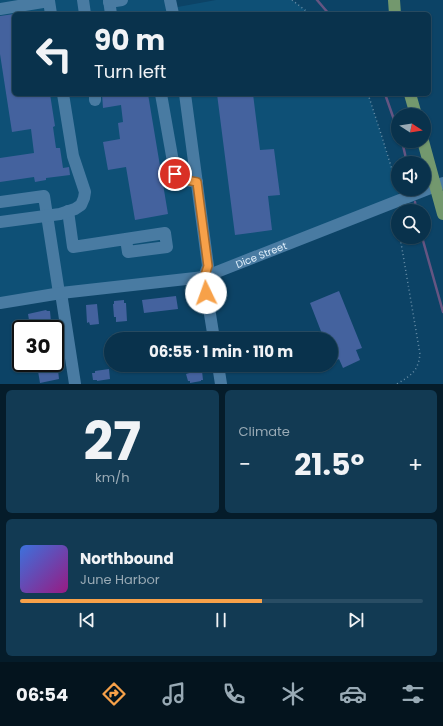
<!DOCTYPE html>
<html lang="en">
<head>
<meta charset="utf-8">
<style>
  :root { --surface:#09324c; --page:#123a53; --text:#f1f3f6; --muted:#99aab5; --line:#294d64; --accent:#f7a149 }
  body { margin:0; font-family:Poppins,sans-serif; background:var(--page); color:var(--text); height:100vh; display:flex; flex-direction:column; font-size:15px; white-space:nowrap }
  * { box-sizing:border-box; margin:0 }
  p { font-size:13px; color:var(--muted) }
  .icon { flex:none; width:22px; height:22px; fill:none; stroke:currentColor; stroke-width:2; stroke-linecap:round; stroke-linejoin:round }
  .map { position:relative; height:384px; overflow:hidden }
  .side { display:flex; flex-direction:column; gap:6px; padding:6px; background:#051c2a; flex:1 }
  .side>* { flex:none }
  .guide { position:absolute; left:12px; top:12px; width:419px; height:84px; border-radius:6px; box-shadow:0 1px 3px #0004,0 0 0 1px var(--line); background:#09324c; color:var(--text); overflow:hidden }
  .needle { width:26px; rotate:102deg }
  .fabs { position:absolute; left:391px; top:108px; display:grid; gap:8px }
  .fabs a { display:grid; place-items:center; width:40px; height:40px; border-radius:50%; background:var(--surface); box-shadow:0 1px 3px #0004,0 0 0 1px var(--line); font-size:20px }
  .speed { position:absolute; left:12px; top:320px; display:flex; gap:8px; font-size:20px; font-weight:700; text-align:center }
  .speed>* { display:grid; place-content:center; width:52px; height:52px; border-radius:50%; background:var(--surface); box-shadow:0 1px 3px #0004,0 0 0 1px var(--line); line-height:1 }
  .speed .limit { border:2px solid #111; border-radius:6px; background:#fff; color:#111 }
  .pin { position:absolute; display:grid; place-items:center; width:34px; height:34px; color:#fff; margin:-17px; border:2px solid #fff; border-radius:50%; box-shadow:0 1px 4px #0007 }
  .me { position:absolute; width:44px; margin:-22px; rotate:357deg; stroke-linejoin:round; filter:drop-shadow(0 0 3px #0008) }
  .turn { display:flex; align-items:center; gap:14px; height:84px; padding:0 16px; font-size:18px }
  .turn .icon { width:52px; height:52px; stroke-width:2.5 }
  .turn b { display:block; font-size:28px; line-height:34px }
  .big { font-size:30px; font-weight:700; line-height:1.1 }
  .side .widget { flex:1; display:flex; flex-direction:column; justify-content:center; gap:6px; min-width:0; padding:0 14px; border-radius:6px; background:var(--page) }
  .side .dial { align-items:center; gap:0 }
  .dial b { font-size:52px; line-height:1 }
  .song { display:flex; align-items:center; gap:12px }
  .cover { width:48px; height:48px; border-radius:6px; background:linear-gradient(135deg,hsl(220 70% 55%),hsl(310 70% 35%)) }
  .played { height:4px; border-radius:2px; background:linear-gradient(90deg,var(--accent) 60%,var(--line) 60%) }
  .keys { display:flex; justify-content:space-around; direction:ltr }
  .heat { display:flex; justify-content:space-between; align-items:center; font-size:22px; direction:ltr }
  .side .tiles { flex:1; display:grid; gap:6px; grid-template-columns:1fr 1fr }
  .widget:last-child { grid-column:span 2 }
  .trip { position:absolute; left:104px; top:332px; width:234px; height:40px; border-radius:20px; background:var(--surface); box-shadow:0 1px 3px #0004,0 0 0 1px var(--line); font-weight:700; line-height:40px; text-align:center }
  .tabs { display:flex; height:64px; justify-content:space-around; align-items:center; background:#04141e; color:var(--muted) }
  .tabs .icon { width:28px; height:28px }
  .tabs .selected { color:var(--accent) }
  .tabs b { font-size:18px; color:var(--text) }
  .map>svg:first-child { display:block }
  .built { fill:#0e5076 }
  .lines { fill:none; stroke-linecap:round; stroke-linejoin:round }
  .stream { stroke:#655582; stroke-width:2.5 }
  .building { fill:#44629e }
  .path { stroke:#688ea7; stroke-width:1.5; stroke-dasharray:1 3; stroke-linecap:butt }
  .minor { stroke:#497ba2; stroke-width:12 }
  .major { stroke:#73986e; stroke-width:12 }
  .route-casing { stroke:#a1692f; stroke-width:10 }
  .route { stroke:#f7a149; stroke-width:7 }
  .labels { text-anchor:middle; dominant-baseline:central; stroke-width:3; stroke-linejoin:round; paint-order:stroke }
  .street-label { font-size:10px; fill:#ddedfa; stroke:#0c4366 }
</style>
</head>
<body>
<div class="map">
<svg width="443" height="384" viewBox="0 0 443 384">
  <rect width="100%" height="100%" fill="#0c4366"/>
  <!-- built -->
  <path class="built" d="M0 0H170L172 8 216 0H292L310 14H14V94H368L382 137 399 191 397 202 204 277 0 305Z"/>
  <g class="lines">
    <!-- stream -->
    <g class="stream">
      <path d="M317 0 329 14"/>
      <path d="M385 94 398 131"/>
      <path d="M402 141 407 163"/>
      <path d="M415 202 416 211"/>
      <path d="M422 237 443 312"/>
    </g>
  </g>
  <!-- building -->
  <g class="building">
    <path d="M14 14V94H50L55 126 53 127 56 148H60L63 168 69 167 70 175 46 178V180L35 182 34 177 0 182V158L34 153 31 129 12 132 0 54V16Z"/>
    <path d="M102 94H148L168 214 135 220 126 167 108 170 103 142 120 139 118 123 123 122 121 105 103 108Z"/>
    <path d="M217 94H253L260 150 274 149 280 195 268 196 272 230 235 235Z"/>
    <path d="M339 291 362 348 356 350 360 360 343 368 339 359 334 362 331 355V339H324L310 303Z"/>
    <path d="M176 296 178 309 144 313 142 300Z"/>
    <path d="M124 300V303H126L127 321 116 322V317H114L113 304H114V301Z"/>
    <path d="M97 304 99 324 90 325 89 322 87 323 86 305Z"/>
    <path d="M46 310 47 311H50L51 322 30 326 28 314Z"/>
    <path d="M191 332H194L195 339H169L168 335Z"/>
    <path d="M55 369V370H58L59 379 40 383 38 371Z"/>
    <path d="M109 369 110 379 97 381V380H93L92 373H95V371Z"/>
    <path d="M199 370 202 371 203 380H201V381L190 383V381H188L186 374Z"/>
  </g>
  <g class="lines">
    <!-- path -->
    <g class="path">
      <path d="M292 0 310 14"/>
      <path d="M368 94 382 137 398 189"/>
      <path d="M397 384C411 375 418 372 420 354L400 237"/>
    </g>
    <!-- minor -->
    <g class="minor">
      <path d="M83 0 85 14"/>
      <path d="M109 0 111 14"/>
      <path d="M170 0 173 14"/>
      <path d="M109 2 122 0"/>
      <path d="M0 9 49 1 51 14"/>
      <path d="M95 94V100"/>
      <path d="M161 94 175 173 181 179 197 182"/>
      <path d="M185 94 208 266 204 277 214 339"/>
      <path d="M0 202 44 196 59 293"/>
      <path d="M68 211 73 247 165 233 167 247 128 252 126 239"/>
      <path d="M0 222 60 214 75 209 81 205 84 198 85 192 73 156 63 94"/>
      <path d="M61 293 75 384"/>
      <path id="s1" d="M0 303 61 293 204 277 443 183"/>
      <path d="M218 365 221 384"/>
    </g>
    <!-- major -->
    <g class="major">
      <path d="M394 0 395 14"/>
      <path d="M410 94 416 115"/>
      <path d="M423 141 443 214"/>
    </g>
  </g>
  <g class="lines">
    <!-- route casing -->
    <g class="route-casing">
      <path id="route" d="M175 174 181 179 197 182 208 266 204 278 206 293"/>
    </g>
    <!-- route -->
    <use href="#route" class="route"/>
  </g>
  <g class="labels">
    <!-- street labels -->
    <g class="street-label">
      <text stroke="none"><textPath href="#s1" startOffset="267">Dice Street</textPath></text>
    </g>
  </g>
</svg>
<div class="fabs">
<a><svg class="needle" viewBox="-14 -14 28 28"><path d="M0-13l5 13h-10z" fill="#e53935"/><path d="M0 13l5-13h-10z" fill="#99aab5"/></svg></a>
<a><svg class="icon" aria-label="sound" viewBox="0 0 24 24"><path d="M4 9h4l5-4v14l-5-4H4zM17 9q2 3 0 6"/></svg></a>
<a><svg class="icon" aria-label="search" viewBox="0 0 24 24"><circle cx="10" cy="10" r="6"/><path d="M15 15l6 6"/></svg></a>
</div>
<div class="speed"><div class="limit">30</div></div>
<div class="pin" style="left:175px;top:174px;background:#d93025"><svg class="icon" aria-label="arrive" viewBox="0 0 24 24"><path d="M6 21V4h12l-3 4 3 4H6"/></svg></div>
<svg class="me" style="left:206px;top:293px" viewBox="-20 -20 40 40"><circle r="19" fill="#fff"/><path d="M0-13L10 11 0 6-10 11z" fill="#f7a149"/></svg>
<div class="trip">06:55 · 1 min · 110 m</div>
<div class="guide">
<div class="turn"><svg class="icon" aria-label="left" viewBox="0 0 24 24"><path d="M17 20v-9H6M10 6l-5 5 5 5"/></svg><div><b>90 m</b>Turn left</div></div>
</div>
</div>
<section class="side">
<div class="tiles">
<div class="widget dial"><b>27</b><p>km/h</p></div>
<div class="widget"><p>Climate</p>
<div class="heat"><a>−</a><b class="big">21.5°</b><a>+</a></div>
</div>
<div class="widget">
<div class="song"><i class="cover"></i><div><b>Northbound</b><p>June Harbor</p></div></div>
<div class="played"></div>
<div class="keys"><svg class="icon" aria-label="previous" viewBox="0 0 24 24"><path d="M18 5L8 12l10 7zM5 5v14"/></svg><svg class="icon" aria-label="pause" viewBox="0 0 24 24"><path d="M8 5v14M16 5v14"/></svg><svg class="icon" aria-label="next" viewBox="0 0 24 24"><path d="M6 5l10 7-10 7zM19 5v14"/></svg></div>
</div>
</div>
</section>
<nav class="tabs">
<b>06:54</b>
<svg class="icon selected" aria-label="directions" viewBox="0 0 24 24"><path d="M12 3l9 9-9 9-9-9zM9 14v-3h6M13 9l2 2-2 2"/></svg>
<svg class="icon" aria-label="music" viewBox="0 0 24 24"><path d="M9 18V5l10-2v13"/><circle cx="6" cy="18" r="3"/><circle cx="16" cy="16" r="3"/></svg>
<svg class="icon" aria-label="phone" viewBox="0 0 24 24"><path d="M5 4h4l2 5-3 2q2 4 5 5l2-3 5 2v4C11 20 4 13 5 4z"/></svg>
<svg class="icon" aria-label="climate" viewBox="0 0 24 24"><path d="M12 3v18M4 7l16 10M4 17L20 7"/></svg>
<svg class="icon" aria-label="car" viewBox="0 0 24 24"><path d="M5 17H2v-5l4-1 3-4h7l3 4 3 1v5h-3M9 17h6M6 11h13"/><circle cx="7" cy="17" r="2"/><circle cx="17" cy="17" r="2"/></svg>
<svg class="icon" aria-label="filters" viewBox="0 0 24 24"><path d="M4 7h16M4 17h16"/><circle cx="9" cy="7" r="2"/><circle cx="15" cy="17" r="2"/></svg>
</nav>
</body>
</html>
